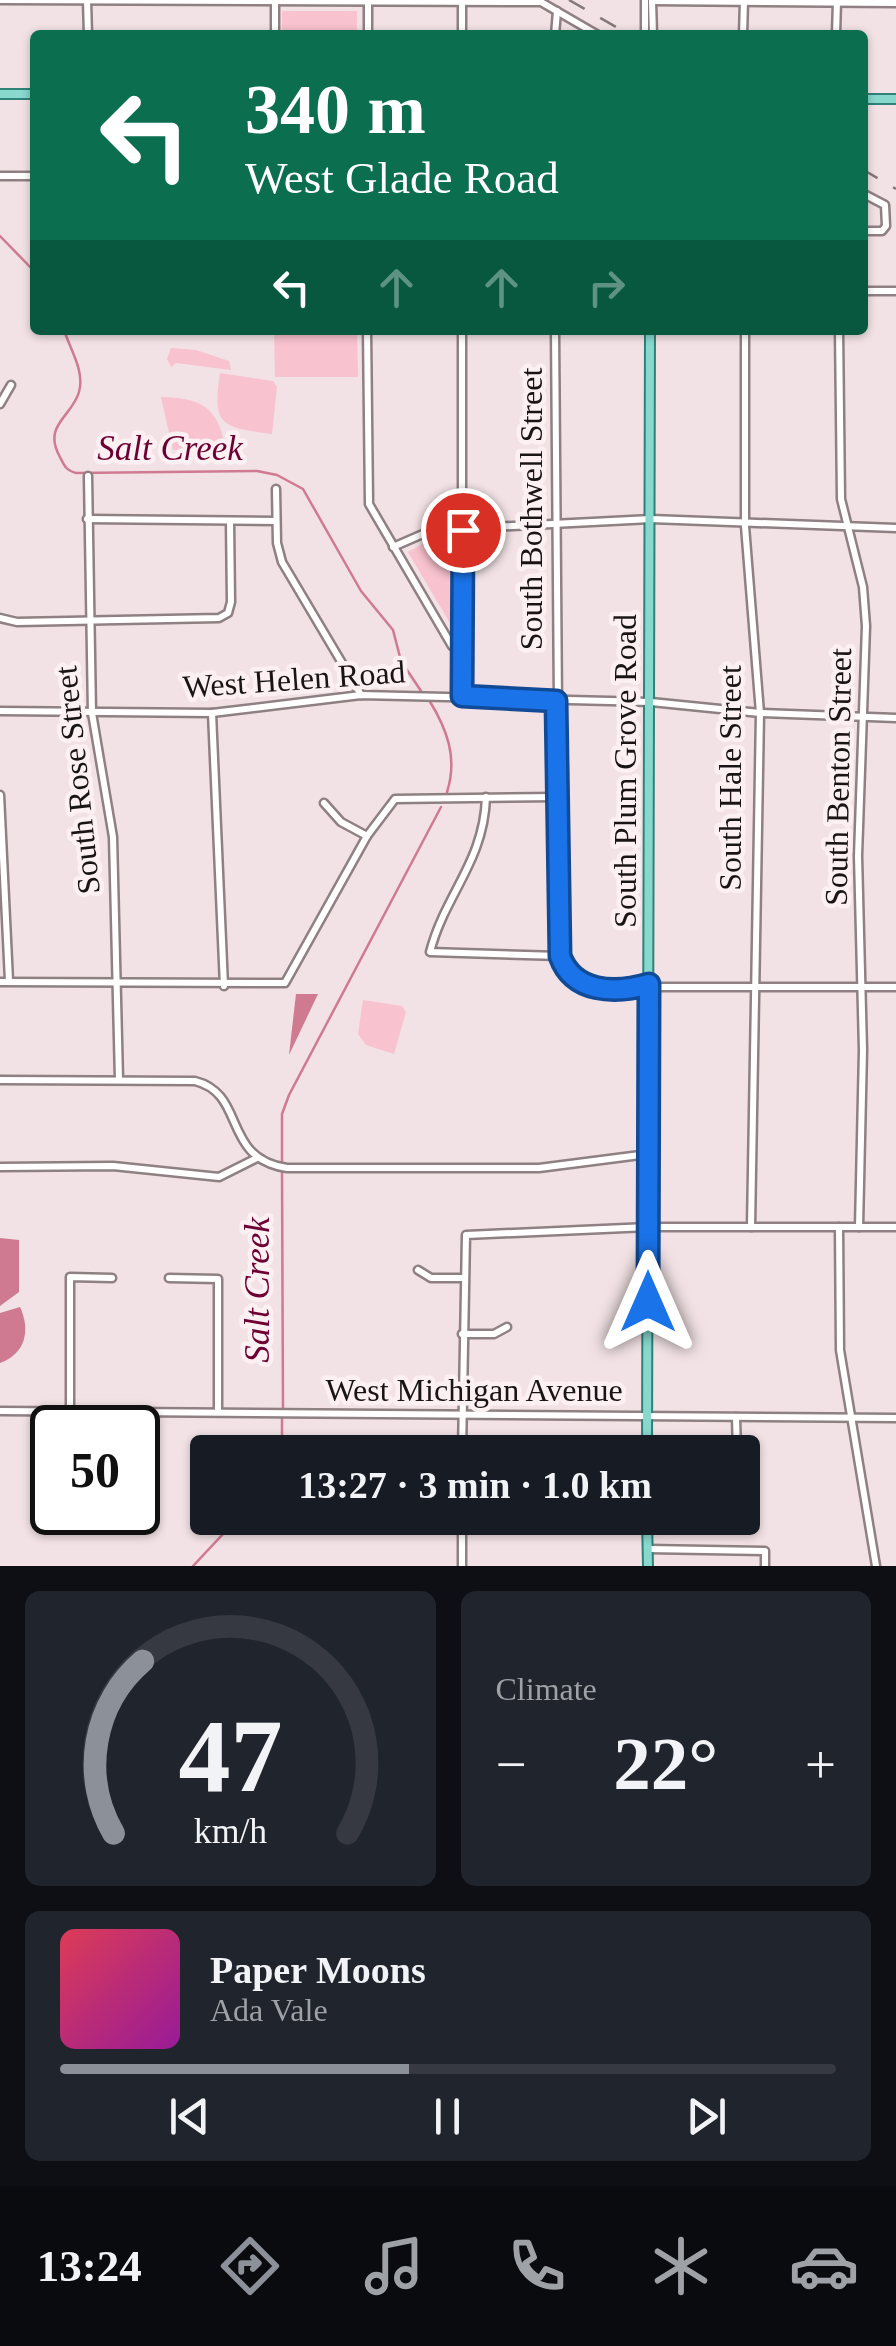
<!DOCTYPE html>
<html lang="en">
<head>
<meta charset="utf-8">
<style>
  :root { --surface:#171b24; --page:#20242c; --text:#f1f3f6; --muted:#9ea1a6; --line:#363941; --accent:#8c9099 }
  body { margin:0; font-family:"Times New Roman",serif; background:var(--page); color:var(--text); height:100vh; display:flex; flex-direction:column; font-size:38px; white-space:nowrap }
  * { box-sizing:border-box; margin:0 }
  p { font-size:32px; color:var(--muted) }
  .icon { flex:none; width:55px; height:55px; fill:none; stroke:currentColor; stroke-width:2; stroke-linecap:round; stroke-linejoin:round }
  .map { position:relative; height:1566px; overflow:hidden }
  .drawer { display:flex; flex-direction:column; gap:25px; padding:25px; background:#0d0f14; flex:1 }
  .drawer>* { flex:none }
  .guide { position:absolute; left:30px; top:30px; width:838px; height:305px; border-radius:10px; box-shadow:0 2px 8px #0004; background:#0b6e4f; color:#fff; overflow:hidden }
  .speed { position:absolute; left:30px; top:1405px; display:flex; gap:20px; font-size:50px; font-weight:700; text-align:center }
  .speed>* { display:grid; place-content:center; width:130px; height:130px; border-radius:50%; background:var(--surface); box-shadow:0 2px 8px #0004; line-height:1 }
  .speed .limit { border:5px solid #111; border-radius:15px; background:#fff; color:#111 }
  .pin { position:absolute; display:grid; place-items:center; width:85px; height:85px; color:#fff; margin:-42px; border:5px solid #fff; border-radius:50%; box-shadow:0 2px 10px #0007 }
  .me { position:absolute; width:110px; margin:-55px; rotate:0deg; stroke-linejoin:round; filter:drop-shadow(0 0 8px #0008) }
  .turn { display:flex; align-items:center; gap:35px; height:210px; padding:0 50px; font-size:45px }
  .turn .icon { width:130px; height:130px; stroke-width:2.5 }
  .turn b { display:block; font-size:70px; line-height:85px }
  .lanes { display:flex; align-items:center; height:95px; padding:0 50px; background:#0003; justify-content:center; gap:50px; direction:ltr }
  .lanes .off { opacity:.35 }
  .big { font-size:75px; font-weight:800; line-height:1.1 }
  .drawer .tile { flex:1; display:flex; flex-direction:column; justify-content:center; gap:15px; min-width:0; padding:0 35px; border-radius:15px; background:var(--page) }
  .drawer .dial { align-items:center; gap:0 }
  .dial svg { height:260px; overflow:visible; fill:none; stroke:var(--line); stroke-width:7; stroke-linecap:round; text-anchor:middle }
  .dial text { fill:var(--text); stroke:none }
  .song { display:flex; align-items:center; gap:30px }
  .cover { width:120px; height:120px; border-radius:15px; background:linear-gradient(135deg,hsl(350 70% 55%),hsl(300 70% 35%)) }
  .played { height:10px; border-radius:5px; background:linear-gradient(90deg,var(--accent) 45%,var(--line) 45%) }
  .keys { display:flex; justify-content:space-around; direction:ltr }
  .heat { display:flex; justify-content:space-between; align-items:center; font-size:55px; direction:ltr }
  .drawer .tiles { flex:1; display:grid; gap:25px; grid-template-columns:1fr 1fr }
  .tile:last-child { grid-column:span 2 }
  .trip { position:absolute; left:190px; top:1435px; width:570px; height:100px; border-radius:10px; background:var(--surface); box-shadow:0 2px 8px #0004; font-weight:800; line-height:100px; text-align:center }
  .dock { display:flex; height:160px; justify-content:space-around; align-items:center; background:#090b0e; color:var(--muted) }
  .dock .icon { width:70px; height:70px }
  .dock .on { color:var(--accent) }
  .dock b { font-size:45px; color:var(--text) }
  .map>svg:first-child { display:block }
  .green { fill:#f8c2ce }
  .water { fill:#d07a91 }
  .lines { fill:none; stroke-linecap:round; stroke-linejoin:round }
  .stream { stroke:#d07a91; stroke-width:2.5 }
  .minor-casing { stroke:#8f8083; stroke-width:11 }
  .major-casing { stroke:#2e8278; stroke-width:12 }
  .minor { stroke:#fff; stroke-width:6 }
  .major { stroke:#88d8ce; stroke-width:8 }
  .rail { stroke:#83787a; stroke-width:2.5; stroke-dasharray:18 18; stroke-linecap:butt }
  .route-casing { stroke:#114b97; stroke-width:25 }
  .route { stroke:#1a73e8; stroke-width:18 }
  .labels { text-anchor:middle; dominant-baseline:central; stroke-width:9; stroke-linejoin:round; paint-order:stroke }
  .street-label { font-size:32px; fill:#191415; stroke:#fdf0f3 }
  .water-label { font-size:35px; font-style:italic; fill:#6c0031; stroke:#fdf0f3 }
</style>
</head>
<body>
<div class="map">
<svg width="896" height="1566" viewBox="0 0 896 1566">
  <rect width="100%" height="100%" fill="#f2e2e5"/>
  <!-- green -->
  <g class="green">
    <rect x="282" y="11" width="75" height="24"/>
    <path d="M274 330H357L358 377H275Z"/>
    <path d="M171 348 196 350 229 361 231 370 176 363 171 367 167 359Z"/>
    <path d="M220 373 273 381 277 387 272 434C221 427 212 426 220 373Z"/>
    <path d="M161 397C200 398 218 406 225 447L173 450Z"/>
    <path d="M429 540H452L450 623 408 552Z"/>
    <path d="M363 1000 402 1006 406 1012 394 1054 366 1045 358 1034Z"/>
  </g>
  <!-- water -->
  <g class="water">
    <path d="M296 994H318L289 1055Z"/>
    <path d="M0 1238 19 1240V1292L0 1306Z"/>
    <path d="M20 1307C31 1331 25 1354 0 1363V1313Z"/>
  </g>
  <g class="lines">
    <!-- stream -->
    <g class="stream">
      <path d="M0 236 35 272"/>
      <path d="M64 330C70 349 85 371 79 392 72 417 42 425 60 457 65 467 66 470 76 473L257 471 277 475 303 489 361 591 393 630 401 661 421 691"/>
      <path d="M429 700C447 729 458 758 447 792"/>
      <path d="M282 1161V1114L289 1095 441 807"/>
      <path d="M282 1171 283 1408"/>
      <path d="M282 1418V1452"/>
      <path d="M193 1566 238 1518"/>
    </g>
    <!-- minor casing -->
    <g class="minor-casing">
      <g id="minor">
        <path d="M0 0 541 2 598 35"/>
        <path d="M87 0 88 35"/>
        <path d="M368 1V35"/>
        <path d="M462 1V35"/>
        <path d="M652 1 896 3"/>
        <path d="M652 1 653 35"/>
        <path d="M275 35V0"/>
        <path d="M555 35 557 11"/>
        <path d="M645 35V0"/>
        <path d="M743 35 744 1"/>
        <path d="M836 35 837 1"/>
        <path d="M0 176H35"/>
        <path d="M862 193 885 205 886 226 882 231H862"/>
        <path d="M862 291H896"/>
        <path d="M367 330 369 504 452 646 463 655"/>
        <path d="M462 330V696"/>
        <path d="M555 330 560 956 565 972 591 987H896"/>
        <path d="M745 330V526L760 713 751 1227"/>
        <path d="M839 330 841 499 863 587 866 626 858 856 863 1050 859 1227"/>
        <path d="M0 404 11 385"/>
        <path d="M88 476 92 713 113 837 119 1080"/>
        <path d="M276 489 277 543 282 562 361 695"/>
        <path d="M87 519 276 521"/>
        <path d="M393 547 432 530 651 519 896 528"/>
        <path d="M0 618 17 622 219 618 228 613 231 602 230 521"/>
        <path d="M0 711 212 713 361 695 651 702 760 713 896 718"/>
        <path d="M212 713 224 986"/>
        <path d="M0 795 9 981"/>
        <path d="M486 797C484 862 445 894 430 952L560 956"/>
        <path d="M324 803 341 822 367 836"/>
        <path d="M0 982 285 983 367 836 395 799 557 797"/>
        <path d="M0 1080 195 1081C247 1094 221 1158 287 1168H539L648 1154"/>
        <path d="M0 1167 113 1166 219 1177 257 1158"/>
        <path d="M839 1227 840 1350 876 1566"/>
        <path d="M418 1270 431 1278H462"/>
        <path d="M169 1278 218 1279V1412"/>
        <path d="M462 1334H494L507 1327"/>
        <path d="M0 1411 896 1418"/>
        <path d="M70 1412V1277L112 1278"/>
        <path d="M736 1417 737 1452"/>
        <path d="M462 1452 466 1235 648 1227H896"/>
        <path d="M742 1462 748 1468"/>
        <path d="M462 1518V1566"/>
        <path d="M598 1520 600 1518"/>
        <path d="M648 1549 765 1551V1566"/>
      </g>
    </g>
    <!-- major casing -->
    <g class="major-casing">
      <g id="major">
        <path d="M0 94H35"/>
        <path d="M862 99H896"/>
        <path d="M647 1452 650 330"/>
        <path d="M647 1518 648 1566"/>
      </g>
    </g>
    <!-- minor -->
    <use href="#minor" class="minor"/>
    <!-- major -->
    <use href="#major" class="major"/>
    <!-- rail -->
    <g class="rail">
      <path d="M569 0 630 35"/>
      <path d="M862 169 896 189"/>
    </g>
  </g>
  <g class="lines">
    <!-- route casing -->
    <g class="route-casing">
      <path id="route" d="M463 530 462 696 556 701 560 956C573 993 615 994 649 984L648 1302"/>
    </g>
    <!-- route -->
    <use href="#route" class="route"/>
  </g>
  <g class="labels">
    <!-- street labels -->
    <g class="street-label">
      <text transform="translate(531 509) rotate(-90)">South Bothwell Street</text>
      <text transform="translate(294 679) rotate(-4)">West Helen Road</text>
      <text transform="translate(625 771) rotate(-90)">South Plum Grove Road</text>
      <text transform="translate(838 777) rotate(-89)">South Benton Street</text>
      <text transform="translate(730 778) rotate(-90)">South Hale Street</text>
      <text transform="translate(77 780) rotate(-96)">South Rose Street</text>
      <text x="474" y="1390">West Michigan Avenue</text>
    </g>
    <!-- water labels -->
    <g class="water-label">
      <text x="170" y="448">Salt Creek</text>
      <text transform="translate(257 1290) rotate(-90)">Salt Creek</text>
    </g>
  </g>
</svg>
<div class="speed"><div class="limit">50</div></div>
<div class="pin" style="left:463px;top:530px;background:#d93025"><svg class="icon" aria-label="arrive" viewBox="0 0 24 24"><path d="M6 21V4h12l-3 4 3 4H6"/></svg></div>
<svg class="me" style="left:648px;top:1302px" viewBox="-20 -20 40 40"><path d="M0-17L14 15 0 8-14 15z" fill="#1a73e8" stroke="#fff" stroke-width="4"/></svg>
<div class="trip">13:27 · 3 min · 1.0 km</div>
<div class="guide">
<div class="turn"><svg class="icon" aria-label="left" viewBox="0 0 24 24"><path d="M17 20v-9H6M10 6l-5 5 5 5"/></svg><div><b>340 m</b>West Glade Road</div></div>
<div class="lanes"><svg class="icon" aria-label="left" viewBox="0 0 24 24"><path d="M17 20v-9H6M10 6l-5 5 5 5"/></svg><svg class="icon off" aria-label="ahead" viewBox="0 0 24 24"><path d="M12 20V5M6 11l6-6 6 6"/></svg><svg class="icon off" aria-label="ahead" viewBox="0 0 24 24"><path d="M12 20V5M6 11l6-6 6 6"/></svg><svg class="icon off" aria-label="right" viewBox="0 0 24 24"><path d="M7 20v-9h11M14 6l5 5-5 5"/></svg></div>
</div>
</div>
<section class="drawer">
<div class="tiles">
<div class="tile dial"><svg viewBox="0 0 100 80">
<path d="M14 69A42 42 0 1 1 86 69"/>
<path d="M14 69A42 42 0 0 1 23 16" stroke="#8c9099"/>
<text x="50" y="56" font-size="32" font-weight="700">47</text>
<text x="50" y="72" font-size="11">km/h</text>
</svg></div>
<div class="tile"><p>Climate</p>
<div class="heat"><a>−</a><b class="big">22°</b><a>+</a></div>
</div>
<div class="tile">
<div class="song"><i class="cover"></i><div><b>Paper Moons</b><p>Ada Vale</p></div></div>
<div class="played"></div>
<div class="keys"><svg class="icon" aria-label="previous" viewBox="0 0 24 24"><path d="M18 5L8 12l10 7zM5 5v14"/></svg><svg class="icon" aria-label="pause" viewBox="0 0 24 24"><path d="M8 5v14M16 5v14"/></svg><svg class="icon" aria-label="next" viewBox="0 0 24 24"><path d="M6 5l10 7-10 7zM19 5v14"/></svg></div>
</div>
</div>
</section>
<nav class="dock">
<b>13:24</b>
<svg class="icon on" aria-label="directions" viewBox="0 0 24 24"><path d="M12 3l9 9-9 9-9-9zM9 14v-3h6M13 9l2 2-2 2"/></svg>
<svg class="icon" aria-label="music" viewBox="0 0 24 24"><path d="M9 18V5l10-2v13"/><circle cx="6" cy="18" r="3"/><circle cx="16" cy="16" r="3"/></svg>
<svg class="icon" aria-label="phone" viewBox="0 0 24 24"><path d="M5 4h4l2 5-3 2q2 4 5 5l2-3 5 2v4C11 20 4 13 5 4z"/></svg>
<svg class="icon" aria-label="climate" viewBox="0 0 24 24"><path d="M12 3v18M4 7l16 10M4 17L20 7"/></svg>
<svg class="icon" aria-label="car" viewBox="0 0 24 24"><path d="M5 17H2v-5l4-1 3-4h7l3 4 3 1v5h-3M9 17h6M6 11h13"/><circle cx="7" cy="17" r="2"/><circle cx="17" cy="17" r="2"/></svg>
</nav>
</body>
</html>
